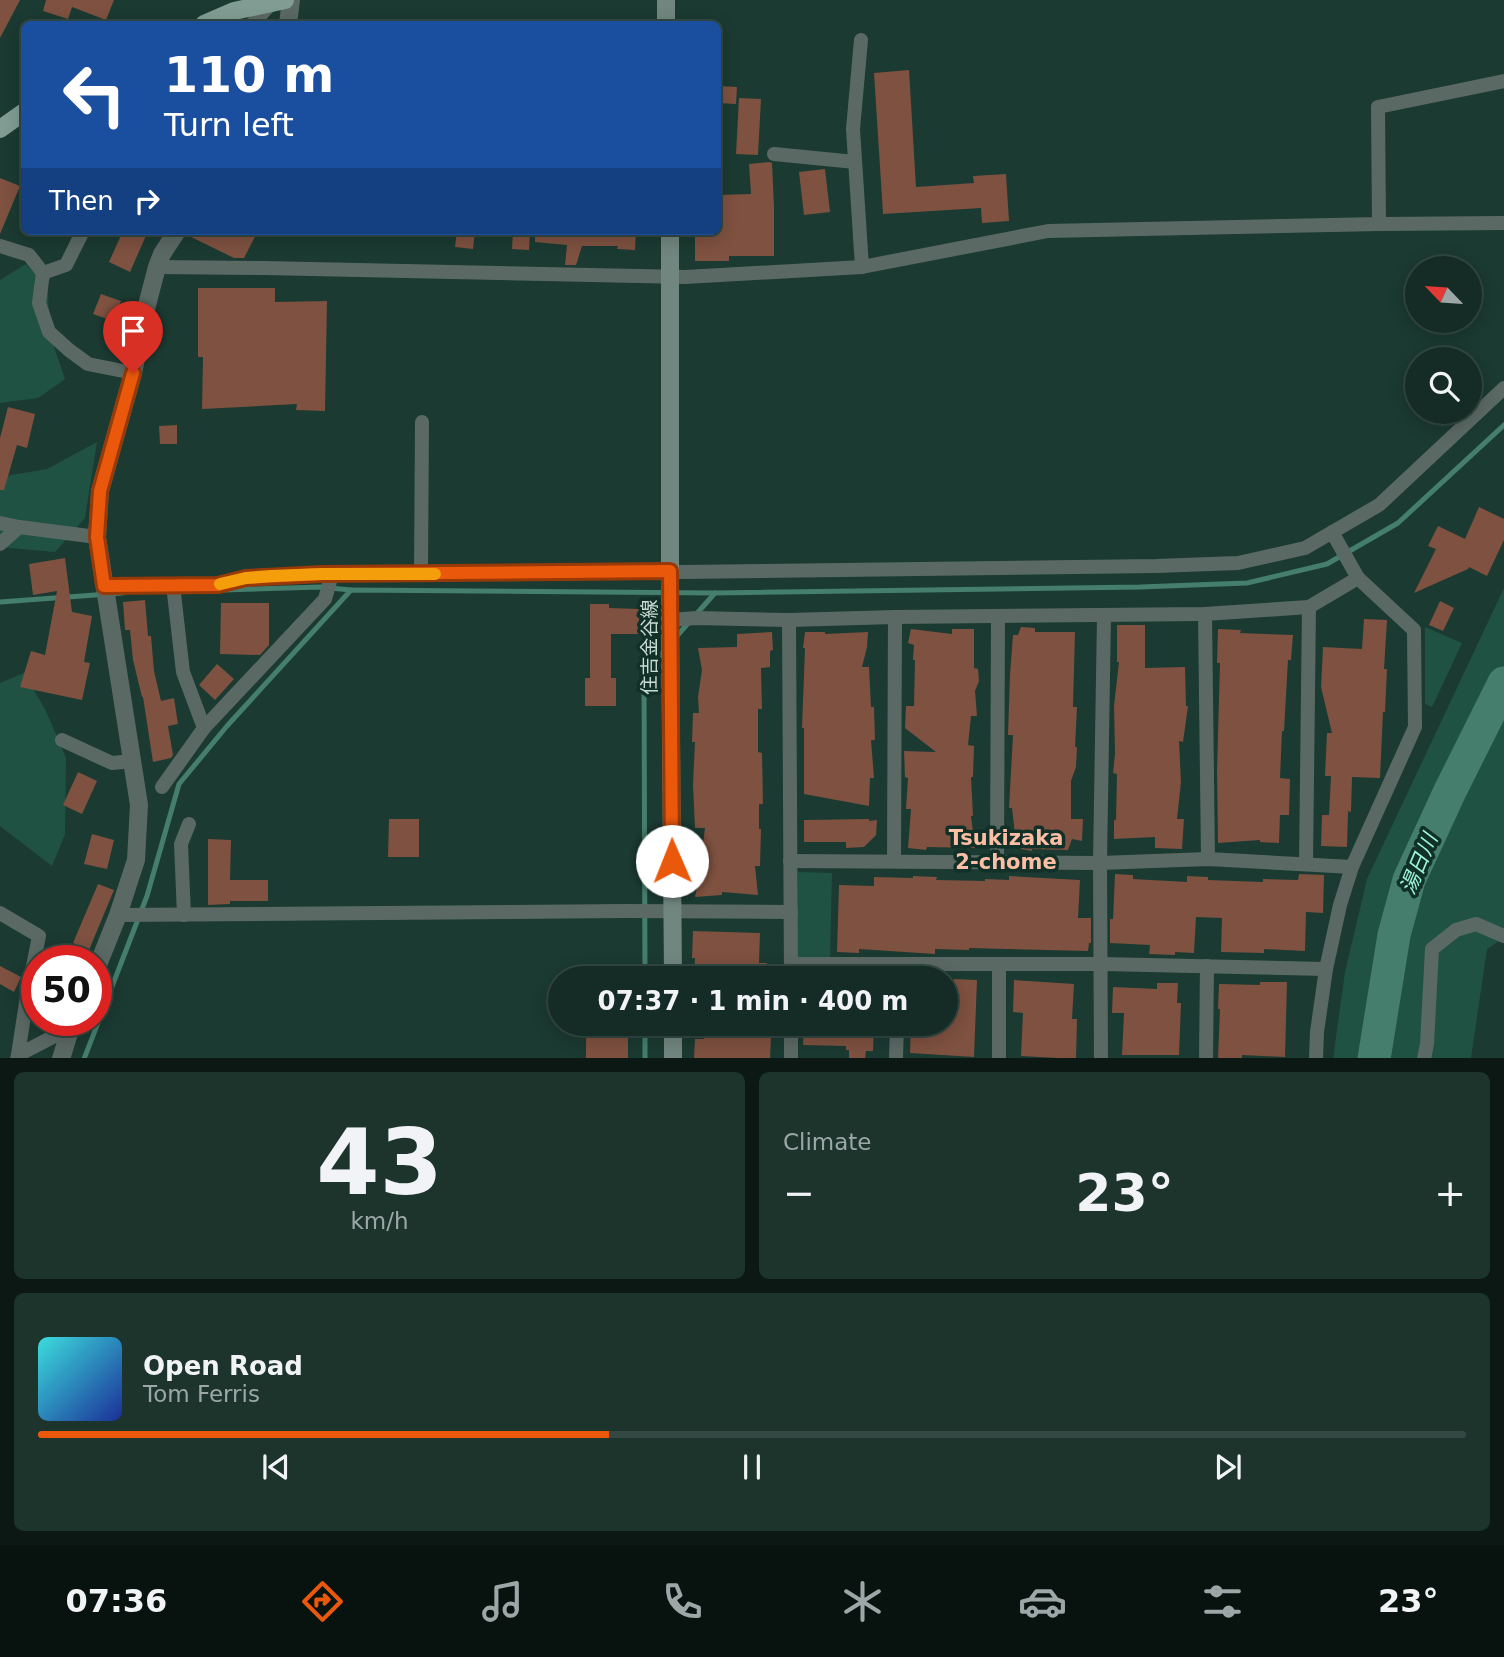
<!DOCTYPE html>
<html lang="en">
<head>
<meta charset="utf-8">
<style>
  :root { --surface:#142c25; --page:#1d342d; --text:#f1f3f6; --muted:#9da7a7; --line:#334842; --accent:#ea580c }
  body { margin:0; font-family:"DejaVu Sans","Noto Sans JP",sans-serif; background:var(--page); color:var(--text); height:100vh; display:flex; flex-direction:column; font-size:26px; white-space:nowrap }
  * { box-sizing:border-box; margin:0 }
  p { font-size:23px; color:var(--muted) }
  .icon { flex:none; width:38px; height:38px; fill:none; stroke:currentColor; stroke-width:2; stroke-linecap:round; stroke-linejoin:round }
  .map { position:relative; height:1058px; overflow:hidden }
  .sheet { display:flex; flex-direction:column; gap:14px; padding:14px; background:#0b1814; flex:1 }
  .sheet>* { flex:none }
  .guide { position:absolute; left:21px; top:21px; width:700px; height:214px; border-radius:10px; box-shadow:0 4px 18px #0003,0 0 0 2px var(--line); background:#1a4fa0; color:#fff; overflow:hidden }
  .needle { width:46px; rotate:295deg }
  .tools { position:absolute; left:1405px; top:256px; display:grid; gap:14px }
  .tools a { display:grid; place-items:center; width:77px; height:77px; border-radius:50%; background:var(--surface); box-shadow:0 4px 18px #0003,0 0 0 2px var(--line); font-size:35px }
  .speed { position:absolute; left:21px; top:945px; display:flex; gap:14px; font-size:35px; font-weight:700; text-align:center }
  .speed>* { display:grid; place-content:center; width:91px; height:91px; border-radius:50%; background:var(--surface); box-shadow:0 4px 18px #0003,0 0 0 2px var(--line); line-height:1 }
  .speed .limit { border:10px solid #d22; background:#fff; color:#111 }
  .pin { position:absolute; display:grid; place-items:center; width:60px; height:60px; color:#fff; margin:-72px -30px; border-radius:50% 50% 50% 0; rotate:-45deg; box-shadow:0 0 7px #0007 }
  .pin .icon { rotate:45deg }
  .me { position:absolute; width:77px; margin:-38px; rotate:359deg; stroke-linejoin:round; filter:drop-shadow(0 0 5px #0008) }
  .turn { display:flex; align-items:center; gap:24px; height:147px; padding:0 28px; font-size:32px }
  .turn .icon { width:91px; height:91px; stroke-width:2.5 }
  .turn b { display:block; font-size:49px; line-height:60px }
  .then { display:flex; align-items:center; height:66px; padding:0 28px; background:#0003; gap:14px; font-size:26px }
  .big { font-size:52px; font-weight:700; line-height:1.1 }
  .sheet .card { flex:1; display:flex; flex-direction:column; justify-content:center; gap:10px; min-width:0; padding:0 24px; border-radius:10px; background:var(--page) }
  .sheet .dial { align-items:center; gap:0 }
  .dial b { font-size:91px; line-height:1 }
  .song { display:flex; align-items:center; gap:21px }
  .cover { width:84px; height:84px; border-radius:10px; background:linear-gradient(135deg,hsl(180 70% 55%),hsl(230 70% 35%)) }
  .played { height:7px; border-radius:4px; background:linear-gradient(90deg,var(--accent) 40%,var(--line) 40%) }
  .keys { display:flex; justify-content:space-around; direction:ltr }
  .heat { display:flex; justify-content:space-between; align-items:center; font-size:38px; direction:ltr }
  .sheet .tiles { flex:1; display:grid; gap:14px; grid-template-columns:1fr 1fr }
  .card:last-child { grid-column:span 2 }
  .trip { position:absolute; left:548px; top:966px; width:410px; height:70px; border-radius:35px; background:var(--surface); box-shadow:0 4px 18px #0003,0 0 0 2px var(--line); font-weight:700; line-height:70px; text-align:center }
  .menu { display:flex; height:112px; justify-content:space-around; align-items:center; background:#08120f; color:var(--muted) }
  .menu .icon { width:49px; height:49px }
  .menu .on { color:var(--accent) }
  .menu b { font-size:32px; color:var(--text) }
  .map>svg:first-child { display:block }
  .green { fill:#205244 }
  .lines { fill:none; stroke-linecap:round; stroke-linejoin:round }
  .stream { stroke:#457e6d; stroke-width:5 }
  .river { stroke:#457e6d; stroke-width:33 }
  .building { fill:#7e5140 }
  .minor { stroke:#5b6964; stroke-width:14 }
  .tertiary { stroke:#5b6964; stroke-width:18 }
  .secondary { stroke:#71867f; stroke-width:18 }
  .primary { stroke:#819d93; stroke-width:18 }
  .route-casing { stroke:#983908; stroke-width:18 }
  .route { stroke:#ea580c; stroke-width:12 }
  .slow { stroke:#f59e0b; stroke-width:12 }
  .labels { text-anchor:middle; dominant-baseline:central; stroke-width:7; stroke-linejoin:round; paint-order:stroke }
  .street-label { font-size:19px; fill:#cadbd5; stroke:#113027 }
  .neighbourhood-label { font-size:21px; font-weight:bold; fill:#fdbea6; stroke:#113027 }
  .water-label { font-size:21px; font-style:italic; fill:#9bf6da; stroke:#113027 }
</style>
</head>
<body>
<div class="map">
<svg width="1504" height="1059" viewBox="0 0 1504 1059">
  <rect width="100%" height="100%" fill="#1b3a31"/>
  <!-- green -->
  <g class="green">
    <path d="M26 264 48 287 49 332 65 379 38 398 0 403V280Z"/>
    <path d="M97 442 85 518 55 552 0 547V477L47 469Z"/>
    <path d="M1504 588V938L1487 949 1471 1058 1333 1059 1345 972 1367 879Z"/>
    <path d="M1425 627 1462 643 1432 707 1425 704Z"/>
    <path d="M24 673 46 711 66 758 65 834 52 866 0 826V683Z"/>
    <path d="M798 872 832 873 830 960 796 959Z"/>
  </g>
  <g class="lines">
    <!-- stream -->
    <g class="stream">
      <path d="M223 590 320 587 351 590"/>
      <path d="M0 602 122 593"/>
      <path d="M676 637 715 593"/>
      <path d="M645 978 644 673 665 650"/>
      <path d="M645 1024V1059"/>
      <path d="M84 1059 147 896 179 784 227 726 351 590 715 593 1140 587 1247 583 1327 564 1398 523 1504 425"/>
    </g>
    <!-- river -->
    <path class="river" d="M1374 1059 1394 935 1409 880 1450 791 1504 683"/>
  </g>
  <!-- building -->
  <g class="building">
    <path d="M0 0H20L0 38Z"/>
    <path d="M46 0H114L106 20 72 7 68 19 43 11Z"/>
    <path d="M909 70 916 187 974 183 973 176 1006 174 1009 221 982 223 981 208 883 214 874 73Z"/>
    <path d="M718 86 737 87 736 104 718 103Z"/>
    <path d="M739 98 761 99 758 155 736 154Z"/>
    <path d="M769 162 772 163 774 206V256H729V261H695V231H718V195L751 194 749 164Z"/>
    <path d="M825 169 830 212 804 215 799 172Z"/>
    <path d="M0 178 20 186 0 234Z"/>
    <path d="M123 231H148L130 272 109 262Z"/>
    <path d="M188 231H258L244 258H234L187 235Z"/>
    <path d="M457 231H475L473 249 455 247Z"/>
    <path d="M513 231H530L529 250 512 249Z"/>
    <path d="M535 231H636L635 250 617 249 618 246H582L576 265H565L567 245 535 242Z"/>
    <path d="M198 288H275V302L327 301 325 411 296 410 297 404 202 409 203 357H198Z"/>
    <path d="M101 294 121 301 113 321 93 314Z"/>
    <path d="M8 407 35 414 27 448 17 445 4 490H0V438Z"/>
    <path d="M177 425V444H160L159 426Z"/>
    <path d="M1479 507 1504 519V540L1487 576 1469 567 1468 569 1414 593 1436 549 1428 546 1438 526 1465 539Z"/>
    <path d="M65 558 72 612 92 616 84 662 90 663 82 700 20 687 31 651 45 655 57 591 33 595 29 564Z"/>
    <path d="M145 600 148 636H151L154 671 161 701 174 698 178 724 168 726 173 755 171 758 153 762 143 697H142L133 660 130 630H125L123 602Z"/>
    <path d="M1440 601 1454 608 1443 631 1429 625Z"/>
    <path d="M221 603H269V645L260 655 220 654Z"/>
    <path d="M590 604H609V608L639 609V634H611V678H616V706H585V678H590Z"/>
    <path d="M1364 619 1387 620 1384 669H1387L1385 712H1383L1380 778 1352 777 1351 812 1348 811 1347 847 1321 846 1322 815H1329L1331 776H1325L1327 733H1332L1321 687 1323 647 1362 649Z"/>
    <path d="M1117 625H1145V668L1185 667 1186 706H1188L1183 742 1179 741 1181 782 1177 819H1184L1182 849 1155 848V837L1114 839V820H1116L1117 774 1113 773 1115 754 1114 706 1119 662H1117Z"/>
    <path d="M1021 627 1035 628V632H1075L1073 707H1077L1075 747H1077L1076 767 1071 781V819H1083L1082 841 1072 839 1068 850 1032 849V851L1021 849 1016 843 1012 808H1009L1013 735H1008L1010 674 1013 635H1018Z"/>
    <path d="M911 629 952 634V629H974V668L978 669 979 681 975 691 977 716H971L968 745 974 746 973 777H971L973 816H971L975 848 927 847 926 850 908 848 911 809H906L908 778 905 777 904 751 936 752 905 728 906 706H914L915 660H913L914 645 908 643Z"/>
    <path d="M1218 629 1241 630 1240 633 1293 635 1291 660H1288L1284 731H1282L1280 778 1290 779 1289 815H1280L1279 843 1260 842V840L1218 843 1217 771 1220 663H1217Z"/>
    <path d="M772 632 773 650 770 651V667L761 668 762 709H758V752L762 753 763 804H759V829H761L760 866H755L758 895 722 892V895L695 897 697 887H691V869H700L705 828H695L693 785 695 742H692L693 713H699L698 697 702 670 698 648 737 647V634Z"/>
    <path d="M805 632H825V634L868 632 867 647 862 667H869L871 707H874L875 740H871L874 778H870L869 806 804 794V728H802L805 648H803Z"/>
    <path d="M217 664 234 679 215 700 199 685Z"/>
    <path d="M78 772 97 781 82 814 63 805Z"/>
    <path d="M389 819H419V857H388Z"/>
    <path d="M869 819V821L877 820 876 835 864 847 846 848V842H804V820Z"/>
    <path d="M92 834 114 840 107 869 84 864Z"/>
    <path d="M208 839 231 840 230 880H268V901H230V904L208 905Z"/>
    <path d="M1115 874 1133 875V879L1187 882V876L1208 877V880L1263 882V879L1298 880 1299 874 1324 875 1323 913 1306 912 1305 951 1264 949V953L1221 952 1222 918 1196 917 1194 953 1175 952V955L1149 954 1150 945 1110 943V919H1113Z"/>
    <path d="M913 876 937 877 936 880 985 881V879L1009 880V876L1080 880 1078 918H1091V943H1089L1088 951 969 948V950L935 949V954L859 949V953L837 952 839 885 874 886V877L913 878Z"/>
    <path d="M98 884 114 890 89 950 73 943Z"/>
    <path d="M693 931 760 933 759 963H767V978H694L695 958H692Z"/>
    <path d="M0 966 21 977 14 992 0 984Z"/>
    <path d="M954 979 977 980 974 1057 910 1053 911 1024H950V1019H953Z"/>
    <path d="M1014 980 1074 984 1072 1019H1077L1076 1059 1021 1056 1023 1013 1013 1012Z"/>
    <path d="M1260 982H1287L1285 1057 1242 1055V1059L1218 1058 1220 1009H1218L1219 984 1260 985Z"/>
    <path d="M1157 983H1178L1177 1003H1181L1179 1055H1122L1124 1013H1112L1113 987 1157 989Z"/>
    <path d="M705 1024H761L760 1036 771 1037 770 1059H694L695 1039H704Z"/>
    <path d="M804 1024H874L873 1051H866L865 1059H849V1050H846V1046L803 1045Z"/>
    <path d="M586 1033 628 1034V1059H586Z"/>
  </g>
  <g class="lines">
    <!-- minor -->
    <g class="minor">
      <path d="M252 24 273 2"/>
      <path d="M861 40 853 129 862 267"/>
      <path d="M774 154 855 162"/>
      <path d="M1379 224 1504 223"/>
      <path d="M0 246 29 255 43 273 39 303 49 332 69 350 88 364 133 373"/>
      <path d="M157 267 264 268 685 277 862 267 1048 231 1379 224 1378 107 1504 81"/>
      <path d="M43 273 66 265 83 231"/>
      <path d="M0 523 19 527 97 537"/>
      <path d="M1332 532 1358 578"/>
      <path d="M0 544 19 527"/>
      <path d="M421 574 422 422"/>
      <path d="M104 586 218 585 246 578 322 574H514L1156 566 1238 563 1305 548 1379 505 1504 388"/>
      <path d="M1205 614 1208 859"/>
      <path d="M670 620 697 618 789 620 895 617 1205 614 1309 607 1358 578 1414 630 1415 727 1352 867 1340 905 1326 969 1317 1032 1316 1059"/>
      <path d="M789 620 791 978"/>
      <path d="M204 728 325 599 332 574"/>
      <path d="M62 740 112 763 133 761"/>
      <path d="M162 787 204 728 183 672 173 585"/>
      <path d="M790 861 1100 863 1208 859 1352 867"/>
      <path d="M894 861 895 617"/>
      <path d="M997 862 998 616"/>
      <path d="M1306 864 1309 607"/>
      <path d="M0 913 39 936 27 996 18 1055"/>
      <path d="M118 915 627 911 791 912"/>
      <path d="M184 915 181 844 189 824"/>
      <path d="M791 964H1102L1326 969"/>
      <path d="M999 965V1059"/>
      <path d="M17 1059 18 1055 70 1028"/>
      <path d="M791 1059V1024"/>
      <path d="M896 1059 897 1024"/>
      <path d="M1101 1059 1100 863 1104 615"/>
      <path d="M1206 1059 1207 966"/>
      <path d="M1424 1059 1427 1044 1432 949 1456 930 1476 924 1504 936"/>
    </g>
    <!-- tertiary -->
    <g class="tertiary">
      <path d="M288 24 291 0"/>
      <path d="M96 970 118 915 136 860 139 805 97 537 100 491 133 373 147 305 157 267 162 254 177 231"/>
      <path d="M61 1059 73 1020"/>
    </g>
    <!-- secondary -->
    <g class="secondary">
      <path d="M666 0V24"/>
      <path d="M670 231V620L673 978"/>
      <path d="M673 1024V1059"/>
    </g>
    <!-- primary -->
    <g class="primary">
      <path d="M204 24 234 11 285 0"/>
      <path d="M0 129 24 112"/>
    </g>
  </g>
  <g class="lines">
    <!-- route casing -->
    <g class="route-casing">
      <path id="route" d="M133 373 100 491 97 537 104 586 218 585 246 578 322 574 670 571 672 861"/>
    </g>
    <!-- route -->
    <use href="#route" class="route"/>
    <!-- slow -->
    <path class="slow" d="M220 584 246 578 271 576 322 574H435"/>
  </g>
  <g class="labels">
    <!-- street labels -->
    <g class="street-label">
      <text transform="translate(649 647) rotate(-90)">住吉金谷線</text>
    </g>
    <!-- neighbourhood labels -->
    <g class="neighbourhood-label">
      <text x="1006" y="838">Tsukizaka<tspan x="1006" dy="24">2-chome</tspan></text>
    </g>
    <!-- water labels -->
    <g class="water-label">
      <text transform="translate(1419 864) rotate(-67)">湯日川</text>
    </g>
  </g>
</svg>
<div class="tools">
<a><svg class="needle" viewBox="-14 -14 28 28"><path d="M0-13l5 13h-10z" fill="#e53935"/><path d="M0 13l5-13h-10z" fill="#9da7a7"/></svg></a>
<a><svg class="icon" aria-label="search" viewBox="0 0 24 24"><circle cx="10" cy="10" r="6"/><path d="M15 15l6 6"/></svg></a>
</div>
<div class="speed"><div class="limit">50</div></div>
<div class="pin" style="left:133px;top:373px;background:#d93025"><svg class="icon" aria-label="arrive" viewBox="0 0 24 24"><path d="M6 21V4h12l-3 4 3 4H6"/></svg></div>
<svg class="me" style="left:672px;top:861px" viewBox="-20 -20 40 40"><circle r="19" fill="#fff"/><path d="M0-13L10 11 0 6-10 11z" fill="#ea580c"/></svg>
<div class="trip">07:37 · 1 min · 400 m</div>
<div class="guide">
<div class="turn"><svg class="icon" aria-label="left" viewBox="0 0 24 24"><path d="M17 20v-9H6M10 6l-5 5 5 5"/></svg><div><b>110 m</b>Turn left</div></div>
<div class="then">Then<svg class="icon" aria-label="right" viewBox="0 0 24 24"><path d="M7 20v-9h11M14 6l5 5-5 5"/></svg></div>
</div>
</div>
<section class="sheet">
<div class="tiles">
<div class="card dial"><b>43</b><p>km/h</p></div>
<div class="card"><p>Climate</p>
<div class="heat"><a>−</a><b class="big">23°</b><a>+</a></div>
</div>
<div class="card">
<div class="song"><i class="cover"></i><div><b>Open Road</b><p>Tom Ferris</p></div></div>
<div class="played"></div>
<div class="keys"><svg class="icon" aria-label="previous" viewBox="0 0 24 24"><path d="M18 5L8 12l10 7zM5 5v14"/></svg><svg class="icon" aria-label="pause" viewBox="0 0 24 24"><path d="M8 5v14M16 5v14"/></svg><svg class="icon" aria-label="next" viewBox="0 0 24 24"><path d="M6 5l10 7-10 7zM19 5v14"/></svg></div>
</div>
</div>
</section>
<nav class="menu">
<b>07:36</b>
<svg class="icon on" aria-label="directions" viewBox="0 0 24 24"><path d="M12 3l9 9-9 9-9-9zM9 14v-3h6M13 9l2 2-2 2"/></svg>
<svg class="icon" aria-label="music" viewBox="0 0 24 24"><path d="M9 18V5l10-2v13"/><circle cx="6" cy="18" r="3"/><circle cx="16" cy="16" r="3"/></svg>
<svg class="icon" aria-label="phone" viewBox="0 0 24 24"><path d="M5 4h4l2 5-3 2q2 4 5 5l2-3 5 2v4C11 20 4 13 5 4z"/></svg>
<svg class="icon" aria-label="climate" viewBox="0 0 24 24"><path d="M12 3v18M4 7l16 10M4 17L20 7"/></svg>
<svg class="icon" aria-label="car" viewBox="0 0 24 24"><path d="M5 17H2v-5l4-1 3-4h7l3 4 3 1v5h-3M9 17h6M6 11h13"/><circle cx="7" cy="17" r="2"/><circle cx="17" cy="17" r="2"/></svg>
<svg class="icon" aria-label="filters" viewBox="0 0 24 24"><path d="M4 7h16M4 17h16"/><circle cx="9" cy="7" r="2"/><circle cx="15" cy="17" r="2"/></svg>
<b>23°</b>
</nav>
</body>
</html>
